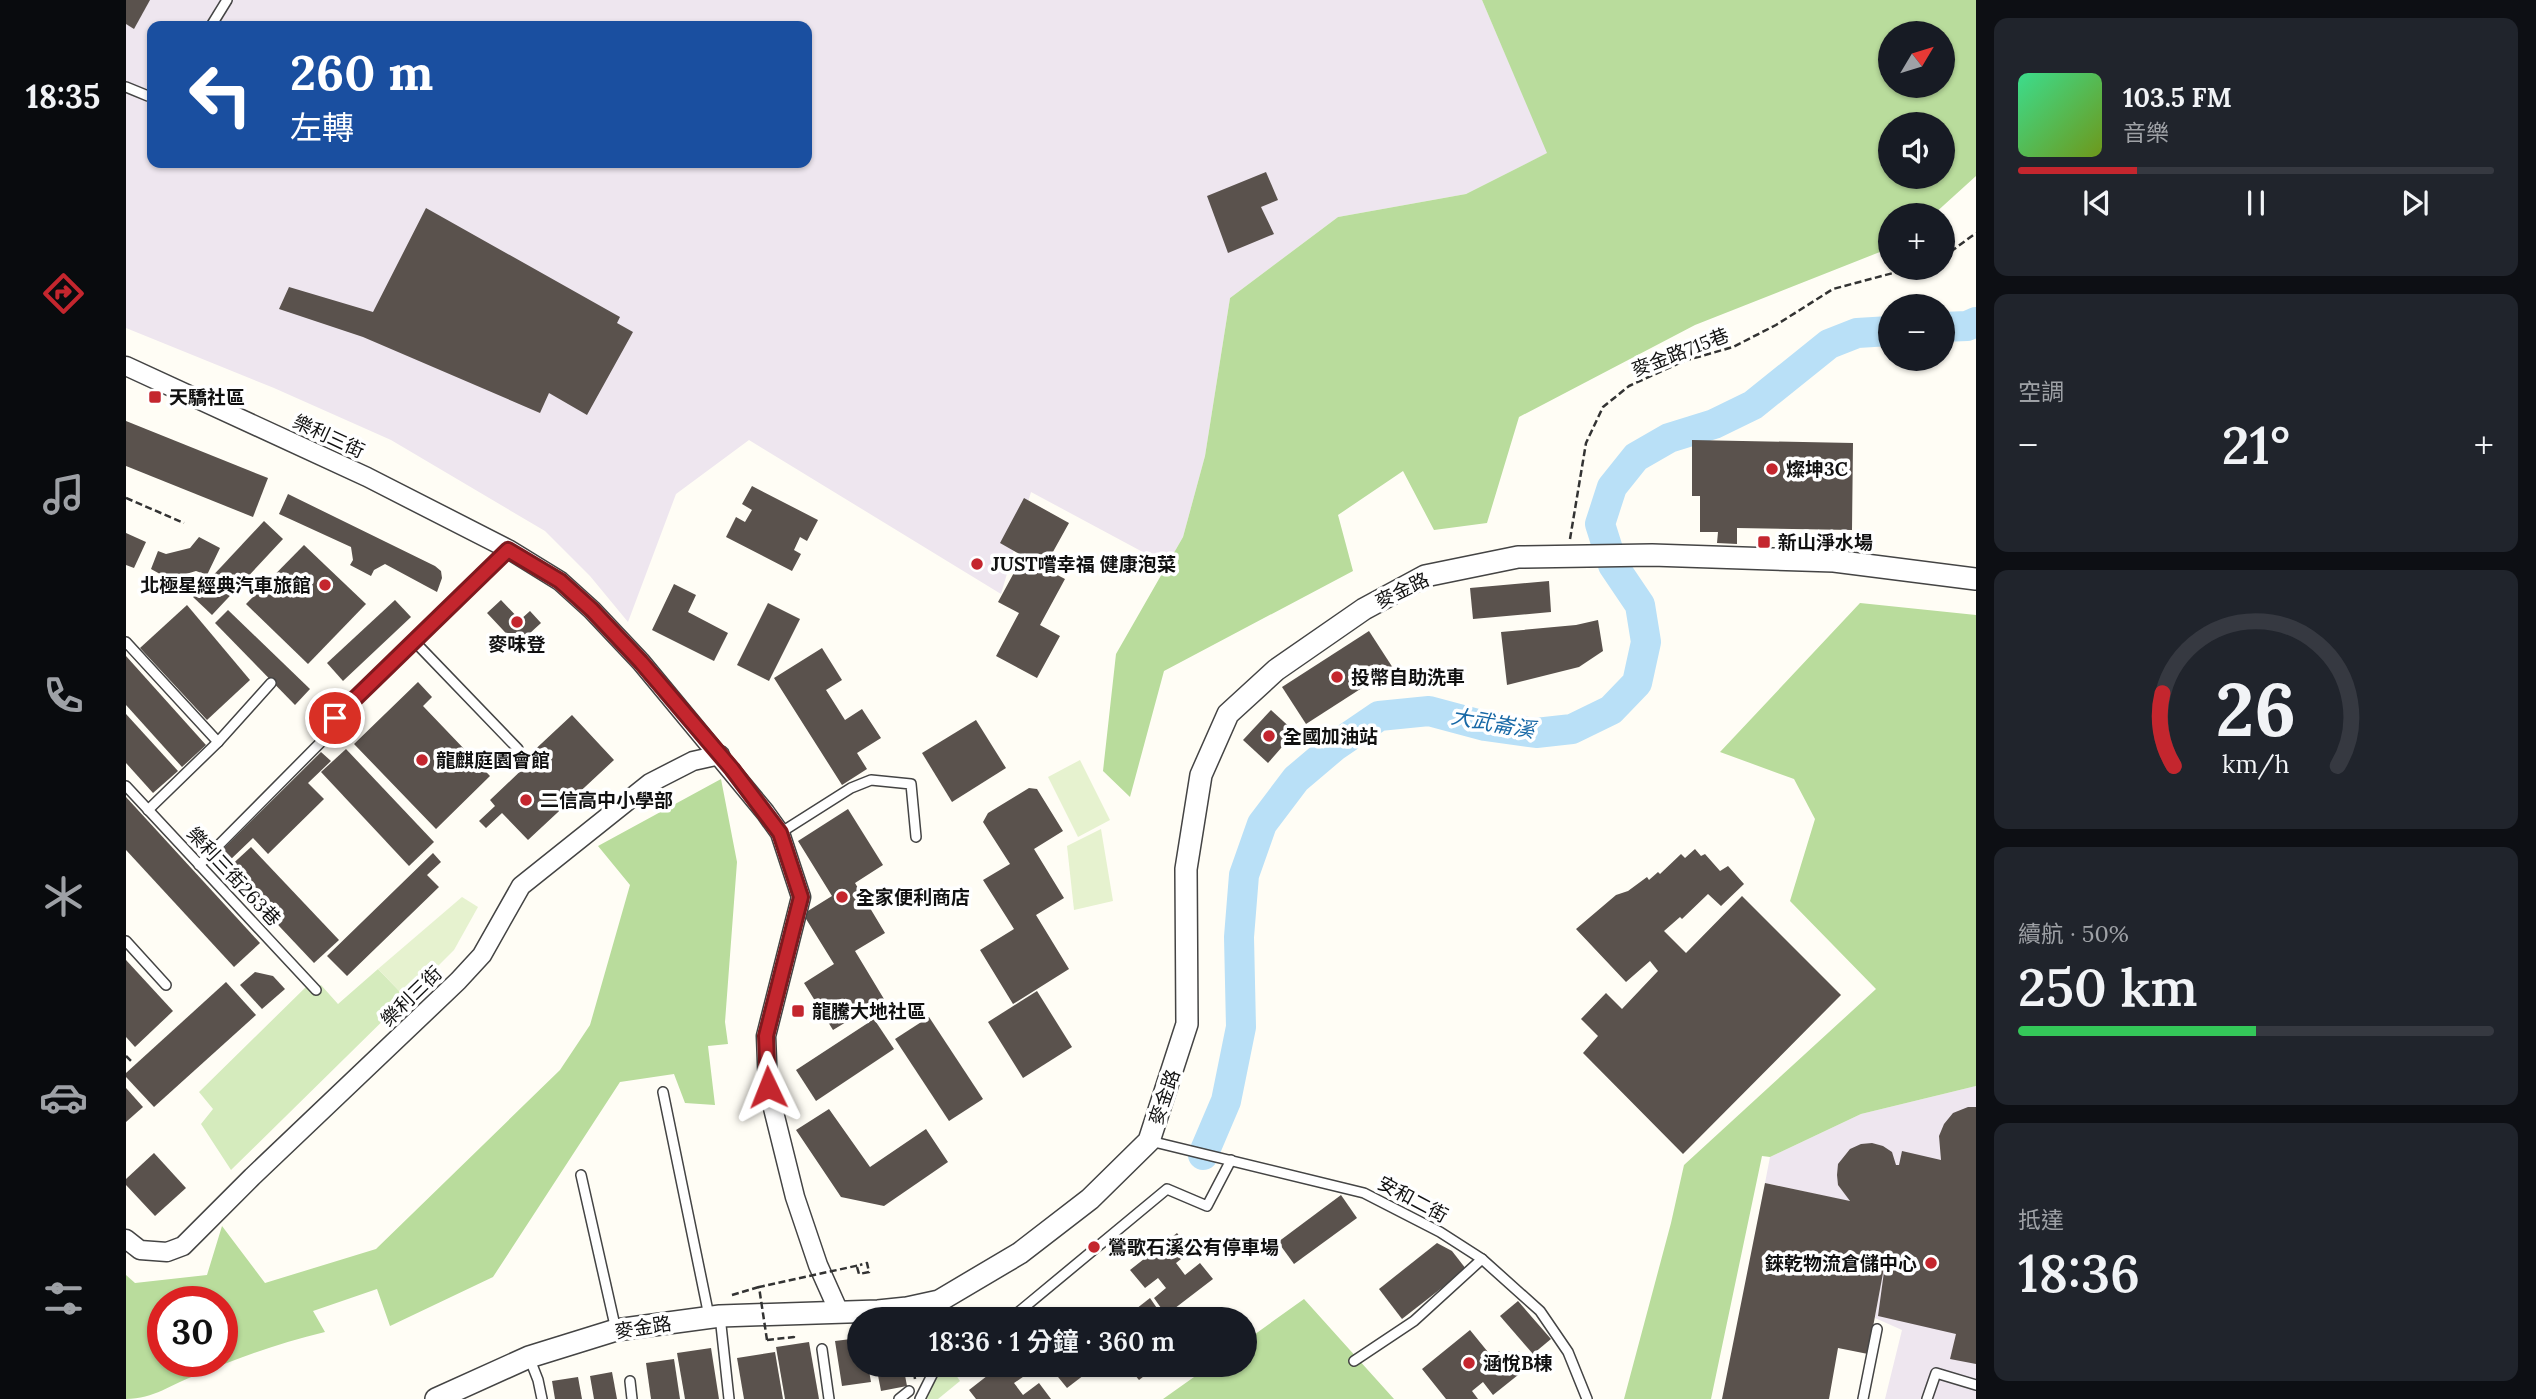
<!DOCTYPE html>
<html lang="zh-TW">
<head>
<meta charset="utf-8">
<style>
  :root { --surface:#171b24; --page:#20242c; --text:#f1f3f6; --muted:#9ea1a6; --line:#363941; --accent:#c4262e }
  body { margin:0; font-family:Lora,"Noto Sans TC",serif; background:var(--page); color:var(--text); height:100vh; display:flex; flex-direction:column; font-size:26px; white-space:nowrap }
  * { box-sizing:border-box; margin:0 }
  p { font-size:23px; color:var(--muted) }
  .icon { flex:none; width:38px; height:38px; fill:none; stroke:currentColor; stroke-width:2; stroke-linecap:round; stroke-linejoin:round }
  .map { position:relative; flex:1; overflow:hidden }
  .details { display:flex; flex-direction:column; gap:18px; padding:18px; background:#0d0f14; width:560px }
  .details>* { flex:none }
  .guide { position:absolute; left:21px; top:21px; width:665px; height:147px; border-radius:14px; box-shadow:0 2px 5px #0004; background:#1a4fa0; color:#fff; overflow:hidden }
  .needle { width:46px; rotate:52deg }
  .fabs { position:absolute; left:1752px; top:21px; display:grid; gap:14px }
  .fabs a { display:grid; place-items:center; width:77px; height:77px; border-radius:50%; background:var(--surface); box-shadow:0 2px 5px #0004; font-size:35px }
  .speed { position:absolute; left:21px; top:1286px; display:flex; gap:14px; font-size:35px; font-weight:700; text-align:center }
  .speed>* { display:grid; place-content:center; width:91px; height:91px; border-radius:50%; background:var(--surface); box-shadow:0 2px 5px #0004; line-height:1 }
  .speed .limit { border:10px solid #d22; background:#fff; color:#111 }
  .pin { position:absolute; display:grid; place-items:center; width:60px; height:60px; color:#fff; margin:-30px; border:4px solid #fff; border-radius:50%; box-shadow:0 2px 7px #0007 }
  .me { position:absolute; width:77px; margin:-38px; rotate:358deg; stroke-linejoin:round; filter:drop-shadow(0 0 5px #0008) }
  .turn { display:flex; align-items:center; gap:24px; height:147px; padding:0 28px; font-size:32px }
  .turn .icon { width:91px; height:91px; stroke-width:2.5 }
  .turn b { display:block; font-size:49px; line-height:60px }
  .big { font-size:52px; font-weight:600; line-height:1.1 }
  .details .widget { flex:1; display:flex; flex-direction:column; justify-content:center; gap:10px; min-width:0; padding:0 24px; border-radius:14px; background:var(--page) }
  .details .dial { align-items:center; gap:0 }
  .dial svg { height:182px; overflow:visible; fill:none; stroke:var(--line); stroke-width:7; stroke-linecap:round; text-anchor:middle }
  .dial text { fill:var(--text); stroke:none }
  .song { display:flex; align-items:center; gap:21px }
  .cover { width:84px; height:84px; border-radius:10px; background:linear-gradient(135deg,hsl(150 70% 55%),hsl(80 70% 35%)) }
  .played { height:7px; border-radius:4px; background:linear-gradient(90deg,var(--accent) 25%,var(--line) 25%) }
  .keys { display:flex; justify-content:space-around; direction:ltr }
  .heat { display:flex; justify-content:space-between; align-items:center; font-size:38px; direction:ltr }
  .charge { height:10px; border-radius:5px; background:linear-gradient(90deg,#34c759 50%,var(--line) 0) }
  .trip { position:absolute; left:721px; top:1307px; width:410px; height:70px; border-radius:35px; background:var(--surface); box-shadow:0 2px 5px #0004; font-weight:600; line-height:70px; text-align:center }
  main { display:flex; flex:1; min-height:0 }
  .tabs { display:flex; flex-direction:column; width:126px; justify-content:space-around; align-items:center; background:#090b0e; color:var(--muted) }
  .tabs .icon { width:49px; height:49px }
  .tabs .current { color:var(--accent) }
  .tabs b { font-size:32px; color:var(--text) }
  .map>svg:first-child { display:block }
  .industrial { fill:#eee6ef; fill-rule:evenodd }
  .green { fill:#d5ebbd }
  .forest { fill:#b9dc9c; fill-rule:evenodd }
  .pitch { fill:#e6f2cf }
  .lines { fill:none; stroke-linecap:round; stroke-linejoin:round }
  .river { stroke:#b9e0f7; stroke-width:30 }
  .building { fill:#5a524d }
  .service-casing { stroke:#444; stroke-width:12 }
  .minor-casing { stroke:#444; stroke-width:21 }
  .tertiary-casing { stroke:#444; stroke-width:24 }
  .path { stroke:#333; stroke-width:2.5; stroke-dasharray:7 3.5; stroke-linecap:butt }
  .service { stroke:#fff; stroke-width:9 }
  .minor { stroke:#fff; stroke-width:18 }
  .tertiary { stroke:#fff; stroke-width:21 }
  .path-bridge { stroke:#333; stroke-width:2.5; stroke-dasharray:7 3.5; stroke-linecap:butt }
  .route-casing { stroke:#7f191e; stroke-width:18 }
  .route { stroke:#c4262e; stroke-width:12 }
  .poi-dot { fill:#c4262e; stroke:#fff; stroke-width:2.5 }
  .labels { text-anchor:middle; dominant-baseline:central; stroke-width:7; stroke-linejoin:round; paint-order:stroke }
  .street-label { font-size:19px; fill:#111; stroke:#fff }
  .poi-label { font-size:19px; font-weight:bold; fill:#111; stroke:#fff; text-anchor:start }
  .water-label { font-size:21px; font-style:italic; fill:#1768a6; stroke:#fff }
</style>
</head>
<body>
<main>
<nav class="tabs">
<b>18:35</b>
<svg class="icon current" aria-label="directions" viewBox="0 0 24 24"><path d="M12 3l9 9-9 9-9-9zM9 14v-3h6M13 9l2 2-2 2"/></svg>
<svg class="icon" aria-label="music" viewBox="0 0 24 24"><path d="M9 18V5l10-2v13"/><circle cx="6" cy="18" r="3"/><circle cx="16" cy="16" r="3"/></svg>
<svg class="icon" aria-label="phone" viewBox="0 0 24 24"><path d="M5 4h4l2 5-3 2q2 4 5 5l2-3 5 2v4C11 20 4 13 5 4z"/></svg>
<svg class="icon" aria-label="climate" viewBox="0 0 24 24"><path d="M12 3v18M4 7l16 10M4 17L20 7"/></svg>
<svg class="icon" aria-label="car" viewBox="0 0 24 24"><path d="M5 17H2v-5l4-1 3-4h7l3 4 3 1v5h-3M9 17h6M6 11h13"/><circle cx="7" cy="17" r="2"/><circle cx="17" cy="17" r="2"/></svg>
<svg class="icon" aria-label="filters" viewBox="0 0 24 24"><path d="M4 7h16M4 17h16"/><circle cx="9" cy="7" r="2"/><circle cx="15" cy="17" r="2"/></svg>
</nav>
<div class="map">
<svg width="1850" height="1399" viewBox="0 0 1850 1399">
  <rect width="100%" height="100%" fill="#fffdf5"/>
  <!-- industrial -->
  <g class="industrial">
    <path d="M0 0H1356L1422 153 1340 194 1212 217 1104 298 1079 456 1057 537 1041 565 905 492 875 594 623 440 550 494 502 622 464 576 419 531 265 440 148 388 0 328ZM26 26H681V163H26Z"/>
    <path d="M1850 1086V1399H1759L1776 1330 1749 1318 1767 1211 1639 1183 1644 1157 1735 1114Z"/>
  </g>
  <!-- green -->
  <g class="green">
    <path d="M252 969 280 998 105 1170 75 1124 87 1109 73 1092 184 983 190 990 195 985 212 1004Z"/>
    <path d="M816 1365H823L834 1381 812 1399H796Z"/>
  </g>
  <!-- forest -->
  <g class="forest">
    <path d="M1356 0H1850V176L1807 215H1764V248L1569 325 1393 417 1361 523 1308 530 1277 471 1212 515 1227 571 1038 671 1004 797 977 771 990 654 1057 537 1079 456 1104 298 1212 217 1340 194 1421 153ZM1764 33H1816V86H1764ZM1764 124H1816V177H1764Z"/>
    <path d="M1734 603 1850 615V1086L1735 1114 1644 1157 1636 1156 1585 1399H1498L1545 1223 1558 1165 1750 989 1664 901 1689 819 1668 779 1594 752Z"/>
    <path d="M595 779 611 862 599 1022 602 1044 582 1046 589 1105 559 1103 548 1074 494 1082 367 1277 264 1326 251 1289 187 1311 199 1332C153 1343 115 1357 71 1375 45 1384 28 1399 0 1399V1275L9 1283 81 1275 96 1226 139 1283 250 1249 434 1070 464 1025 504 885 472 846ZM96 1302V1362H37V1302Z"/>
    <path d="M1178 1299 1268 1399H1037L1085 1365H1118V1342Z"/>
  </g>
  <!-- pitch -->
  <g class="pitch">
    <path d="M954 760 984 820 952 837 922 777Z"/>
    <path d="M975 829 987 901 948 910 941 846Z"/>
    <path d="M336 897 352 907 328 950 280 998 252 969Z"/>
  </g>
  <g class="lines">
    <!-- river -->
    <g class="river">
      <path d="M1816 327 1841 326 1850 322"/>
      <path d="M1077 1155 1100 1101 1115 1027 1113 937 1118 875 1136 824 1170 779 1209 746 1253 716 1303 711 1359 726 1410 733 1446 729 1485 710 1511 683 1520 642 1514 605 1487 565 1474 524 1486 487 1510 457 1543 438 1588 424 1627 405 1703 344 1731 333 1764 331"/>
    </g>
  </g>
  <!-- building -->
  <g class="building">
    <path d="M0 0H24L8 29 0 24Z"/>
    <path d="M1140 172 1152 200 1135 207 1148 234 1102 253 1081 196Z"/>
    <path d="M300 208 494 317 491 323 507 332 461 415 423 393 414 413 237 337 153 309 163 287 247 312Z"/>
    <path d="M0 421 142 478 127 517 0 466Z"/>
    <path d="M1566 440 1727 443 1726 530 1611 528V544L1591 543 1592 532H1574V496H1566Z"/>
    <path d="M626 486 692 520 681 541 674 537 668 550 675 554 666 571 600 537 610 517 619 522 626 510 616 504Z"/>
    <path d="M162 494 309 566 315 571 316 578 311 592 259 564 248 570 245 576 224 565 227 560 225 547 153 514Z"/>
    <path d="M898 498 943 523 918 568 939 579 914 625 934 636 911 678 870 656 893 613 872 602 897 556 874 543Z"/>
    <path d="M138 521 157 539 86 615 67 597Z"/>
    <path d="M0 533 20 542 8 568 0 565Z"/>
    <path d="M73 537 94 548 81 575 70 571 60 574 52 584 25 569 32 551 40 554 64 548Z"/>
    <path d="M178 545 240 604 182 664 120 604Z"/>
    <path d="M1423 581 1425 612 1347 619 1344 588Z"/>
    <path d="M548 584 570 595 562 612 602 633 588 661 526 630Z"/>
    <path d="M269 600 285 617 217 681 201 663Z"/>
    <path d="M375 600 394 620 404 611 415 623 391 645 361 613Z"/>
    <path d="M642 603 674 619 643 681 611 665Z"/>
    <path d="M61 605 124 680 81 720 14 648Z"/>
    <path d="M102 610 184 689 169 705 89 623Z"/>
    <path d="M1472 620 1477 651 1453 667 1381 685 1375 632 1450 625Z"/>
    <path d="M1243 631 1267 668 1180 724 1156 687Z"/>
    <path d="M696 648 716 680 700 690 719 720 736 709 755 738 731 753 741 769 716 785 648 678Z"/>
    <path d="M0 656 80 745 56 767 0 705Z"/>
    <path d="M292 682 306 697 297 706 364 776 310 829 228 744Z"/>
    <path d="M1145 710 1169 732 1142 763 1117 740Z"/>
    <path d="M0 714 52 771 27 793 0 763Z"/>
    <path d="M446 715 488 760 402 840 376 813 360 828 353 821 369 806 364 800 405 761 401 757Z"/>
    <path d="M850 720 880 768 826 802 796 753Z"/>
    <path d="M220 749 308 842 283 866 195 772Z"/>
    <path d="M195 752 205 761 182 783 198 799 142 854 127 838 103 861 94 852Z"/>
    <path d="M903 788 911 789 937 831 908 849 938 898 910 915 943 969 887 1004 854 950 888 929 857 880 884 864 857 822 862 813Z"/>
    <path d="M0 797 134 943 108 967 0 850Z"/>
    <path d="M722 809 757 865 729 883 759 933 729 951 758 999 707 1030 678 983 708 964 677 914 706 896 672 841Z"/>
    <path d="M125 847 213 940 188 963 100 870Z"/>
    <path d="M1569 849 1575 856 1579 854 1594 871 1602 866 1618 884 1595 906 1582 894 1556 919 1554 917 1538 931 1560 953 1616 896 1715 995 1557 1154 1457 1053 1472 1036 1455 1019 1480 993 1496 1009 1532 971 1524 961 1500 982 1450 929 1490 895 1502 891 1521 877 1523 880 1532 872 1534 874 1555 854 1559 858Z"/>
    <path d="M307 853 315 862 301 875 313 887 221 976 201 956Z"/>
    <path d="M0 960 47 1011 9 1047 0 1037Z"/>
    <path d="M129 972 147 976 159 989 136 1009 114 985Z"/>
    <path d="M100 982 130 1015 28 1107 0 1077V1073Z"/>
    <path d="M911 991 946 1047 897 1078 862 1022Z"/>
    <path d="M803 1017 857 1099 823 1121 769 1039Z"/>
    <path d="M748 1019 768 1049 690 1101 670 1070Z"/>
    <path d="M0 1088 17 1107 0 1122Z"/>
    <path d="M1842 1107H1850V1364L1824 1359 1830 1334 1752 1316 1760 1257 1742 1354 1712 1348 1703 1399H1596L1639 1183 1724 1201 1712 1185 1711 1175 1712 1164 1724 1149 1735 1144 1746 1143 1757 1146 1766 1152 1770 1165H1773L1776 1151 1815 1160 1813 1136 1818 1124 1827 1113Z"/>
    <path d="M703 1109 744 1167 800 1129 822 1162 758 1206 715 1197 670 1130Z"/>
    <path d="M28 1153 60 1188 29 1216 0 1185V1179Z"/>
    <path d="M1215 1195 1231 1218 1168 1264 1152 1242Z"/>
    <path d="M1051 1233 1065 1251 1050 1263 1059 1275 1074 1263 1087 1279 1040 1315 1028 1298 1040 1288 1032 1278 1019 1288 1004 1270Z"/>
    <path d="M1311 1243 1326 1251 1340 1269 1276 1319 1253 1289Z"/>
    <path d="M1024 1298 1037 1317 1034 1320H996Z"/>
    <path d="M1392 1301 1425 1339 1407 1354 1374 1316Z"/>
    <path d="M952 1307 962 1320H935Z"/>
    <path d="M1344 1330 1366 1357 1373 1351 1392 1375 1367 1395 1357 1382 1346 1391 1352 1399H1320L1296 1369Z"/>
    <path d="M733 1338V1365H742L745 1382 716 1386 709 1341Z"/>
    <path d="M683 1342 693 1399H659L650 1347Z"/>
    <path d="M585 1348 593 1399H559L551 1353Z"/>
    <path d="M649 1352 657 1399H618L611 1358Z"/>
    <path d="M548 1359 554 1399H525L520 1363Z"/>
    <path d="M750 1365H777L781 1386 755 1391Z"/>
    <path d="M875 1365H899L904 1372 888 1383 897 1395 913 1383 925 1399H850L843 1390Z"/>
    <path d="M936 1365H971L941 1388 928 1372Z"/>
    <path d="M1001 1365H1032L1013 1380Z"/>
    <path d="M486 1372 491 1399H468L464 1376Z"/>
    <path d="M452 1377 456 1399H429L426 1381Z"/>
  </g>
  <g class="lines">
    <!-- service casing -->
    <g class="service-casing">
      <g id="service">
        <path d="M85 26 101 0"/>
        <path d="M0 87 22 96 26 94"/>
        <path d="M288 641 392 749"/>
        <path d="M0 642 92 742"/>
        <path d="M209 718 382 549"/>
        <path d="M0 786 190 990"/>
        <path d="M22 810 92 742 145 683"/>
        <path d="M654 833 725 788 745 780 785 784 790 837"/>
        <path d="M73 865 200 737"/>
        <path d="M0 941 40 985"/>
        <path d="M537 1092 583 1316"/>
        <path d="M1024 1141 1238 1193 1314 1232 1356 1259 1414 1311 1442 1352 1461 1399"/>
        <path d="M455 1175 490 1330"/>
        <path d="M813 1301 818 1320"/>
        <path d="M594 1316 603 1399"/>
        <path d="M883 1320 1041 1189 1081 1206 1105 1160"/>
        <path d="M696 1349 703 1399"/>
        <path d="M403 1357 412 1380 416 1399"/>
        <path d="M1228 1361 1288 1321 1356 1259"/>
        <path d="M504 1381 506 1399"/>
        <path d="M773 1399 783 1391"/>
        <path d="M794 1399 811 1365"/>
        <path d="M1737 1399 1751 1329"/>
        <path d="M1801 1399 1810 1373 1850 1385"/>
      </g>
    </g>
    <!-- minor casing -->
    <g class="minor-casing">
      <g id="minor">
        <path d="M0 366 241 477 382 549 434 581 466 610 515 662 639 812 654 833 675 897 640 1036 642 1088 669 1197 692 1265 713 1312"/>
        <path d="M0 1239 14 1250 41 1252 57 1246 126 1177 332 981 356 955 395 886 524 783 567 761 594 755"/>
      </g>
    </g>
    <!-- tertiary casing -->
    <g class="tertiary-casing">
      <path id="tertiary" d="M310 1399 403 1357 490 1330 594 1316 752 1311 781 1308 813 1301 894 1253 964 1199 1023 1141 1061 1024 1060 869 1075 775 1102 714 1150 670 1238 609 1299 576 1392 557 1526 555 1708 561 1850 579"/>
    </g>
    <!-- path -->
    <g class="path">
      <path d="M1816 258 1850 233"/>
      <path d="M0 498 58 523"/>
      <path d="M1444 539 1460 443 1477 407 1503 386 1558 361 1607 347 1650 325 1707 289 1786 268"/>
      <path d="M0 1056 6 1062"/>
      <path d="M731 1267 733 1274 743 1272 741 1263 734 1265"/>
      <path d="M606 1295 633 1287"/>
      <path d="M641 1340 668 1337 667 1333"/>
      <path d="M787 1365 789 1379"/>
    </g>
    <!-- service -->
    <use href="#service" class="service"/>
    <!-- minor -->
    <use href="#minor" class="minor"/>
    <!-- tertiary -->
    <use href="#tertiary" class="tertiary"/>
    <!-- path-bridge -->
    <path class="path-bridge" d="M641 1340 633 1287 734 1265"/>
  </g>
  <g class="lines">
    <!-- route casing -->
    <g class="route-casing">
      <path id="route" d="M209 718 382 550 434 581 466 610 515 662 606 769 654 833 675 897 640 1036 642 1087"/>
    </g>
    <!-- route -->
    <use href="#route" class="route"/>
  </g>
  <!-- markers -->
  <g class="poi-dot">
    <rect x="22" y="390" width="14" height="14" rx="3.5"/>
    <circle cx="1646" cy="469" r="7"/>
    <rect x="1631" y="535" width="14" height="14" rx="3.5"/>
    <circle cx="851" cy="564" r="7"/>
    <circle cx="199" cy="585" r="7"/>
    <circle cx="391" cy="622" r="7"/>
    <circle cx="1211" cy="677" r="7"/>
    <circle cx="1143" cy="736" r="7"/>
    <circle cx="296" cy="760" r="7"/>
    <circle cx="400" cy="800" r="7"/>
    <circle cx="716" cy="897" r="7"/>
    <rect x="665" y="1004" width="14" height="14" rx="3.5"/>
    <circle cx="968" cy="1247" r="7"/>
    <circle cx="1805" cy="1263" r="7"/>
    <circle cx="1343" cy="1363" r="7"/>
  </g>
  <g class="labels">
    <!-- street labels -->
    <g class="street-label">
      <text transform="translate(1554 352) rotate(-21)">麥金路715巷</text>
      <text transform="translate(203 436) rotate(25)">樂利三街</text>
      <text transform="translate(1276 590) rotate(-26)">麥金路</text>
      <text transform="translate(108 876) rotate(47)">樂利三街263巷</text>
      <text transform="translate(285 996) rotate(-44)">樂利三街</text>
      <text transform="translate(1038 1097) rotate(-71)">麥金路</text>
      <text transform="translate(1287 1199) rotate(28)">安和二街</text>
      <text transform="translate(517 1327) rotate(-9)">麥金路</text>
    </g>
    <!-- poi labels -->
    <g class="poi-label">
      <text x="43" y="397">天驕社區</text>
      <text x="1660" y="469">燦坤3C</text>
      <text x="1652" y="542">新山淨水場</text>
      <text x="865" y="564">JUST嚐幸福 健康泡菜</text>
      <text x="185" y="585" text-anchor="end">北極星經典汽車旅館</text>
      <text x="391" y="644" text-anchor="middle">麥味登</text>
      <text x="1225" y="677">投幣自助洗車</text>
      <text x="1157" y="736">全國加油站</text>
      <text x="310" y="760">龍麒庭園會館</text>
      <text x="414" y="800">二信高中小學部</text>
      <text x="730" y="897">全家便利商店</text>
      <text x="686" y="1011">龍騰大地社區</text>
      <text x="982" y="1247">鶯歌石溪公有停車場</text>
      <text x="1791" y="1263" text-anchor="end">錸乾物流倉儲中心</text>
      <text x="1357" y="1363">涵悅B棟</text>
    </g>
    <!-- water labels -->
    <g class="water-label">
      <text transform="translate(1367 723) rotate(10)">大武崙溪</text>
    </g>
  </g>
</svg>
<div class="fabs">
<a><svg class="needle" viewBox="-14 -14 28 28"><path d="M0-13l5 13h-10z" fill="#e53935"/><path d="M0 13l5-13h-10z" fill="#9ea1a6"/></svg></a>
<a><svg class="icon" aria-label="sound" viewBox="0 0 24 24"><path d="M4 9h4l5-4v14l-5-4H4zM17 9q2 3 0 6"/></svg></a>
<a>+</a>
<a>−</a>
</div>
<div class="speed"><div class="limit">30</div></div>
<div class="pin" style="left:209px;top:718px;background:#d93025"><svg class="icon" aria-label="arrive" viewBox="0 0 24 24"><path d="M6 21V4h12l-3 4 3 4H6"/></svg></div>
<svg class="me" style="left:642px;top:1087px" viewBox="-20 -20 40 40"><path d="M0-17L14 15 0 8-14 15z" fill="#c4262e" stroke="#fff" stroke-width="4"/></svg>
<div class="trip">18:36 · 1 分鐘 · 360 m</div>
<div class="guide">
<div class="turn"><svg class="icon" aria-label="left" viewBox="0 0 24 24"><path d="M17 20v-9H6M10 6l-5 5 5 5"/></svg><div><b>260 m</b>左轉</div></div>
</div>
</div>
<section class="details">
<div class="widget">
<div class="song"><i class="cover"></i><div><b>103.5 FM</b><p>音樂</p></div></div>
<div class="played"></div>
<div class="keys"><svg class="icon" aria-label="previous" viewBox="0 0 24 24"><path d="M18 5L8 12l10 7zM5 5v14"/></svg><svg class="icon" aria-label="pause" viewBox="0 0 24 24"><path d="M8 5v14M16 5v14"/></svg><svg class="icon" aria-label="next" viewBox="0 0 24 24"><path d="M6 5l10 7-10 7zM19 5v14"/></svg></div>
</div>
<div class="widget"><p>空調</p>
<div class="heat"><a>−</a><b class="big">21°</b><a>+</a></div>
</div>
<div class="widget dial"><svg viewBox="0 0 100 80">
<path d="M14 69A42 42 0 1 1 86 69"/>
<path d="M14 69A42 42 0 0 1 9 37" stroke="#c4262e"/>
<text x="50" y="56" font-size="32" font-weight="700">26</text>
<text x="50" y="72" font-size="11">km/h</text>
</svg></div>
<div class="widget"><p>續航 · 50%</p><b class="big">250 km</b><div class="charge"></div></div>
<div class="widget"><p>抵達</p><b class="big">18:36</b></div>
</section>
</main>
</body>
</html>
